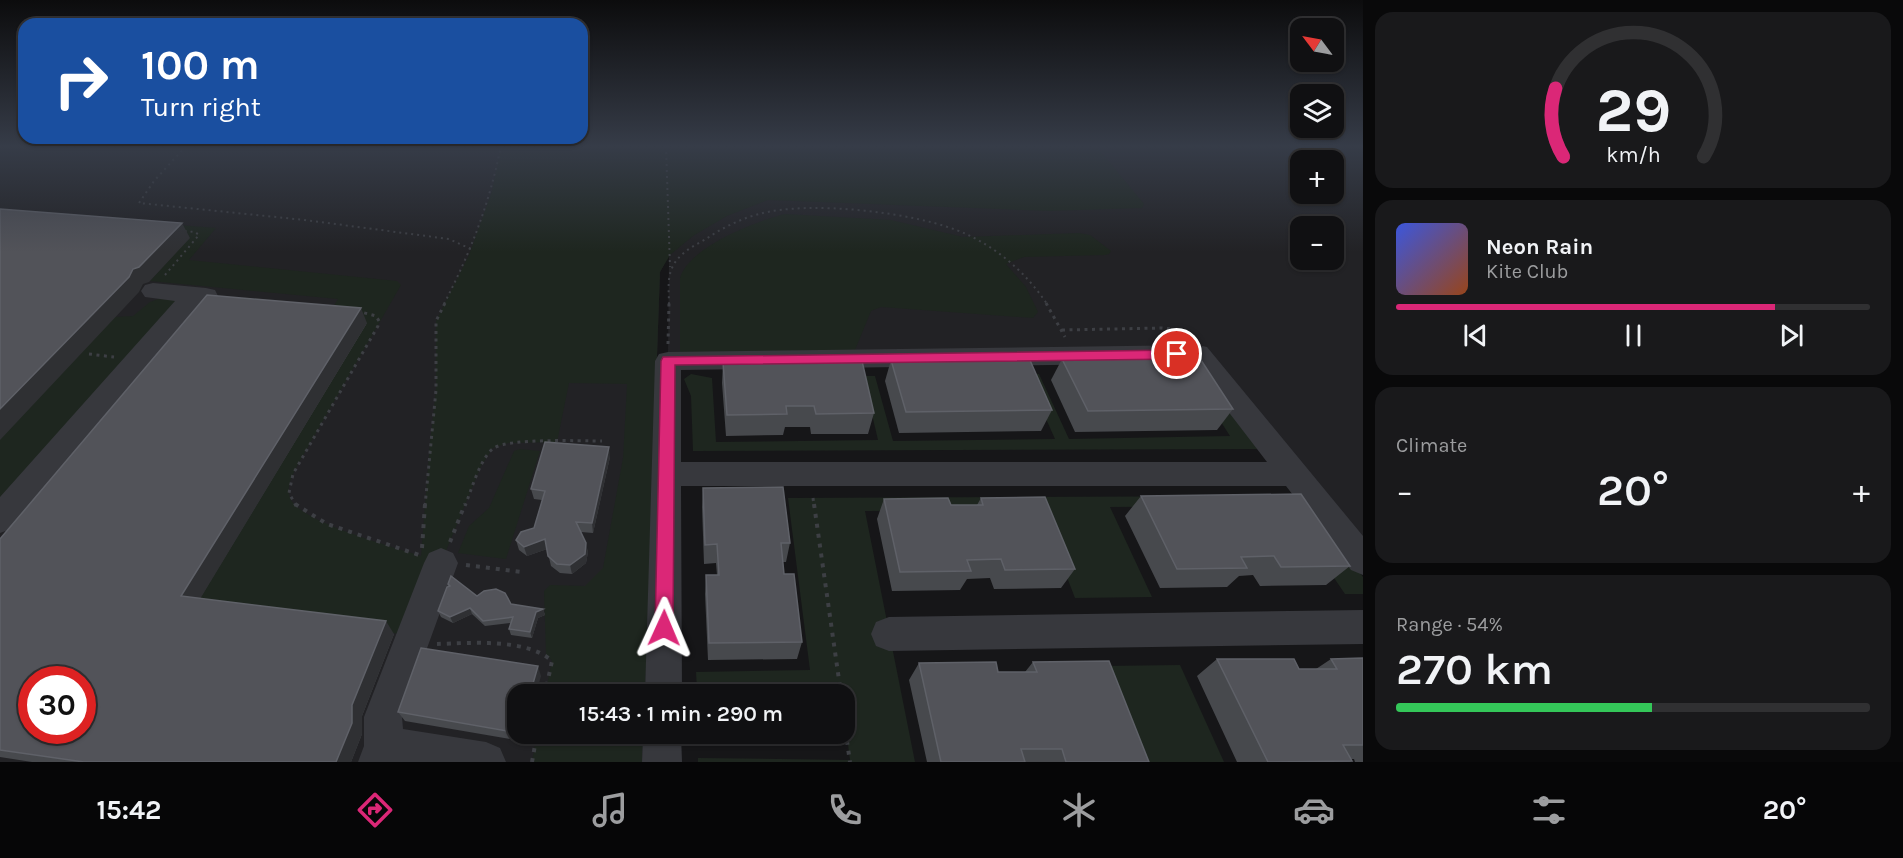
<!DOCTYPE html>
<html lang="en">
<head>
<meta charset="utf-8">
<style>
  :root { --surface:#101012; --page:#19191b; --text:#f1f3f6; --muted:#9c9d9f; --line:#303032; --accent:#db2777 }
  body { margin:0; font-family:Karla,sans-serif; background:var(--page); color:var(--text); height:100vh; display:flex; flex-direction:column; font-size:22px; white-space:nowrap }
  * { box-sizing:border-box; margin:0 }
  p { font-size:20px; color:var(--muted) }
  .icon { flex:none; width:33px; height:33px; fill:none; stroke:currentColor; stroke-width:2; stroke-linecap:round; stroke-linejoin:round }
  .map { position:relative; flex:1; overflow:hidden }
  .drawer { display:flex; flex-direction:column; gap:12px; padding:12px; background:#09090a; width:540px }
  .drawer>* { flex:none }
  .banner { position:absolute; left:18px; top:18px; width:570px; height:126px; border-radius:18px; box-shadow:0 2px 4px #0004,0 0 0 2px var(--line); background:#1a4fa0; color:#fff; overflow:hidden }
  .needle { width:39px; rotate:302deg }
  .buttons { position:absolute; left:1290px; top:18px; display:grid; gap:12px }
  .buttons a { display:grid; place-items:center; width:54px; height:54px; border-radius:12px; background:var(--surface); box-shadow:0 2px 4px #0004,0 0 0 2px var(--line); font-size:30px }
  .speed { position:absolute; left:18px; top:666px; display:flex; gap:12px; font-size:30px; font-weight:700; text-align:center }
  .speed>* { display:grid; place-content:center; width:78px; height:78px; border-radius:50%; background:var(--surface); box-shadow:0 2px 4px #0004,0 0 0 2px var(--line); line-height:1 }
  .speed .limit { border:9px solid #d22; background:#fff; color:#111 }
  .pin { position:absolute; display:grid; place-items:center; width:51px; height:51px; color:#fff; margin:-26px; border:3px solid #fff; border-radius:50%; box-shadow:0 2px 6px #0007 }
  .me { position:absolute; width:66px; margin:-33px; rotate:1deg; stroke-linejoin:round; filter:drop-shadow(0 0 4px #0008) }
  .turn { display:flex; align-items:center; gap:21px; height:126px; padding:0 24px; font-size:27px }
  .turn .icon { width:78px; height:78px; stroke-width:2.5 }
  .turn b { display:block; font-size:42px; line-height:51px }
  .big { font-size:45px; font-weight:600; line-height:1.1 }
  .drawer .card { flex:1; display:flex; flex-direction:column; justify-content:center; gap:9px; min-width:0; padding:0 21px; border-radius:18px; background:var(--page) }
  .drawer .dial { align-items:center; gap:0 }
  .dial svg { height:156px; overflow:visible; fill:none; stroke:var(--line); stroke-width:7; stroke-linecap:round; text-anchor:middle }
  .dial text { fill:var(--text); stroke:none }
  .song { display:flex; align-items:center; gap:18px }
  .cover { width:72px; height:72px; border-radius:9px; background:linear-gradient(135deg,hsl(230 70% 55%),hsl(20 70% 35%)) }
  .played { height:6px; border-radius:3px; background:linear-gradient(90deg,var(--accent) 80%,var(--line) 80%) }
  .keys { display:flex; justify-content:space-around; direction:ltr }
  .heat { display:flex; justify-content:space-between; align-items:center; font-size:33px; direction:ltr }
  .charge { height:9px; border-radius:4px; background:linear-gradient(90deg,#34c759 54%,var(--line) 0) }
  .trip { position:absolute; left:507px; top:684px; width:348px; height:60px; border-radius:18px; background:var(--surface); box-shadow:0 2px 4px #0004,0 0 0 2px var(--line); font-weight:600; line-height:60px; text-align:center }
  .tab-bar { display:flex; height:96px; justify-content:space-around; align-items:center; background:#060607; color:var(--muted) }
  .tab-bar .icon { width:42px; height:42px }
  .tab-bar .selected { color:var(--accent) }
  .tab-bar b { font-size:27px; color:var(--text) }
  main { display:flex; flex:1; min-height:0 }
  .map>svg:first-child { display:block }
  .built { fill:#222225; fill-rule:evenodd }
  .green { fill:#1e261f }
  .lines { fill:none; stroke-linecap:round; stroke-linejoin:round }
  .path-far2 { stroke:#3d3f44; stroke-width:2; stroke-dasharray:2 4; stroke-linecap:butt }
  .path-far1 { stroke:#3d3f44; stroke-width:3; stroke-dasharray:3 4.5; stroke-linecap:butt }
  .path { stroke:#3d3f44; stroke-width:4; stroke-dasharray:4 6; stroke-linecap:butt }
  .minor { fill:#37383d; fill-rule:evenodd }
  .wall { fill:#47494d }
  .shaded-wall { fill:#2f3033 }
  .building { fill:#525359; stroke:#5f6168; stroke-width:1.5; fill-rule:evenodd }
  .route { fill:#db2777; stroke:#8e194d; stroke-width:1.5 }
</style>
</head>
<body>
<main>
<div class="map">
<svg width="1363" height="762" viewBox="0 0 1363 762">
  <rect width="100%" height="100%" fill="#161618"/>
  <!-- built -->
  <path class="built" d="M0 146H1363V545L1201 346 668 353 669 255 660 272 645 694H518V734H643L642 762H0ZM1300 160H1334V194H1300ZM1300 226H1334V260H1300ZM32 680H82V730H32Z"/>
  <!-- green -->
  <g class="green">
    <path d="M501 146H1096L1144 204 1142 208 1048 211 768 200 727 216 693 236 670 255 660 272 645 694H545L552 661 546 654 544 591 550 585 585 586 603 568 623 458 627 384 569 383 557 442 508 443 493 448 481 466 441 563 401 634 194 609 326 319 338 299 150 281 189 238 0 223V211L216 228 189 260 397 281 401 285 297 466C292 476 286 487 290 498 299 522 394 547 421 556L430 442 436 390V321L469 255 492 191Z"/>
    <path d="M785 214 891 220 963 237 1079 233 1090 235 1111 251 1109 254 1105 255 1024 257 1006 264 1026 287 1038 312 1033 318 881 307 871 311 855 350 680 353V278C689 247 756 221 785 214Z"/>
    <path d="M158 299 175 300V303L0 498V439L115 317 133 316 150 302Z"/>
    <path d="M1189 372H1203L1263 449 693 451 691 396 684 379 691 374 712 378 716 442 878 440 863 376H875L893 441 1055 439 1026 374H1039L1069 439 1230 436Z"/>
    <path d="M520 449 540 451 506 559 458 553 469 526 489 508 514 451Z"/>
    <path d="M1300 496 1363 577V594H1345L1285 506 1110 507 1152 597 1075 598 1041 510 865 511 915 762H698V758L850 760 845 721 844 694H841L840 688 697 690 696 672 810 670 788 498Z"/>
    <path d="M1180 665 1224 762H1139L1102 666Z"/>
    <path d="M537 734H643L642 762H532Z"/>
  </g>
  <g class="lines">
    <!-- path-far2 -->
    <g class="path-far2">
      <path d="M186 146 154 181 139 203 305 220 449 239 471 249"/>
      <path d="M666 146 670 267"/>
      <path d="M165 275 199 235 195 232 171 230"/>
      <path d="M444 304C471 251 489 205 501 146"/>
      <path d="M669 304C669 293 667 279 672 268 678 254 693 246 706 239 722 228 740 219 759 214 809 200 918 212 966 234 999 249 1027 274 1047 304"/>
    </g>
    <!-- path-far1 -->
    <g class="path-far1">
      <path d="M1046 303 1065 337"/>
      <path d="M1062 330 1162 328 1172 329 1184 336"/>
      <path d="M668 344 669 303"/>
      <path d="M89 354 114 357"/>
      <path d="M813 498 814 506"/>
      <path d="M296 506 289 493 293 474 378 326 379 321 376 316 361 312"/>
      <path d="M425 506 436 390V321L445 303"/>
      <path d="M465 506C471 491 481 456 494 448 510 438 580 441 602 441"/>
    </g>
    <!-- path -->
    <g class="path">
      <path d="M295 504 327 524 419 555"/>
      <path d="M814 504 841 694"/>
      <path d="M450 542 465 504"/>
      <path d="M422 548 425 504"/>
      <path d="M466 565 521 572"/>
      <path d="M437 644C470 643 527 638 552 661L545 694"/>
      <path d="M844 721 850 762"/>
      <path d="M532 762 537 734"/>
    </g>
    <!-- minor -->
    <g class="minor">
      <path d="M153 283 206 288 215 290 218 296 215 302 200 303 11 529 0 533V497L175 301 145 297 141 291 145 285Z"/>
      <path d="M1198 345 1207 347 1363 536V575L1351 570 1286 486H681L682 694H645L655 361 659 354 668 352ZM1191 363 1267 462H681V370Z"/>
      <path d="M441 548 453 553 458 563 402 717 403 729 486 742 500 748 506 762H358L364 746V717L424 563 429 553Z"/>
      <path d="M1363 610V644L889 651 876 646 871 634 876 622 889 617Z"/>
      <path d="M643 734H681L682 762H642Z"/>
    </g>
  </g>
  <!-- wall -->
  <g class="wall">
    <path d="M367 323 200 598 394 634 362 716V734L351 762H32L0 757V539Z"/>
    <path d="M1062 359 1233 409 1217 430 1075 432 1051 380Z"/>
    <path d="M891 360 1052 410 1041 431 899 433 885 381Z"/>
    <path d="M723 362 874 413 868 434H811L810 427H785L783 435 726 436 722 383Z"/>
    <path d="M610 457 593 533 581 532 588 552 586 563 572 574 560 573 551 566 547 549 527 556 519 550 516 540 534 528 542 500 534 499 531 489Z"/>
    <path d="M703 488 790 543 786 562H783L784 574 802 642 797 659 708 660 705 594 706 575H717L716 563 704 564 702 507Z"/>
    <path d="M1141 496 1350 566 1326 585 1260 586 1253 575 1239 576 1227 587 1160 588 1125 516Z"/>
    <path d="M981 498 1075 569 1061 588 994 589 990 578 967 579 960 590 892 591 877 519 884 499 951 505H977Z"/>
    <path d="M448 584 477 596 511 604 543 609 545 615 538 618 532 638 511 635 509 629 511 623 485 626 472 614 453 623 441 617 438 611 449 586Z"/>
    <path d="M1363 658V762H1355L1354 759H1351L1352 761 1350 762H1237L1197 676 1217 659 1299 669H1316L1331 659Z"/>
    <path d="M1033 662 1149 762H927L909 680 919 663 998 672H1025Z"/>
    <path d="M541 676 518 694V734H525L522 741 405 721 398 712Z"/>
  </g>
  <!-- shaded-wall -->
  <g class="shaded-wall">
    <path d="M182 223 190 238 149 282 143 284 139 292 0 440V409L133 269Z"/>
    <path d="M361 308 367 323 194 609 181 596Z"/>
    <path d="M609 447 610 457 593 533 592 523Z"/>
    <path d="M545 539 547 549 527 556 524 547Z"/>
    <path d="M586 543 588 552 586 563 572 574 570 565Z"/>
    <path d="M470 608 472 614 453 623 450 617Z"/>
    <path d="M543 609 545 615 538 618 532 638 530 632 536 612Z"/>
    <path d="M386 621 394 634 362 716V734L351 762H336L352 705Z"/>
    <path d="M538 666 541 676 536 694H530Z"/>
    <path d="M519 734H525L522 741Z"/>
  </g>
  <!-- building -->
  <g class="building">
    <path d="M0 209 182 223 139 267 133 269 129 277 0 409Z"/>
    <path d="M207 295 361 308 181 596 386 621 352 705V723L336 762H84L0 750V539ZM32 680H82V730H32Z"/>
    <path d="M1199 357 1233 409 1088 411 1062 359Z"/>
    <path d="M1029 358 1052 410 906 412 891 360Z"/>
    <path d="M862 361 874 413 816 414 814 406H786L787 414 727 415 723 362Z"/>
    <path d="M545 442 609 447 592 523 576 522 586 543 585 554 570 565 557 564 548 556 545 539 524 547 516 540 521 532 534 528 545 491 531 489Z"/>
    <path d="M783 487 790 543H781L784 574H794L802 642 709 643 706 575H719L717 544 705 545 703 488Z"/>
    <path d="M1301 494 1350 566 1281 567 1274 556 1241 557 1247 568 1177 569 1141 496Z"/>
    <path d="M1045 497 1075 569 1005 570 1001 559 967 560 971 571 900 572 884 499 948 498 951 505H983L981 498Z"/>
    <path d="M451 576 477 596 484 591 496 589 505 593 511 604 543 609 536 612 530 632 509 629 513 617 483 621 470 608 450 617 438 611 447 587 450 586 448 584Z"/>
    <path d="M421 648 538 666 530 694H518V733L398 712Z"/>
    <path d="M1363 658V745H1343L1352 761 1268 762 1217 659H1294L1299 669H1337L1331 659Z"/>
    <path d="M1109 661 1149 762H1066L1062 749H1021L1025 762H941L919 663 996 662 998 672H1037L1033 662Z"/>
  </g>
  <!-- sky -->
  <linearGradient id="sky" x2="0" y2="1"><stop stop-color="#0c0c0d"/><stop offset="0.58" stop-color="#363c48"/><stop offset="1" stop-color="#363c48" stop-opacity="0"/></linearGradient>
  <rect width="1363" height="252" fill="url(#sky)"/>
  <!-- route -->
  <path class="route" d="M1177 350 1184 354 1177 359 675 365 673 628 670 634 664 637 658 634 655 628 661 361 663 357Z"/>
</svg>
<div class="buttons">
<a><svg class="needle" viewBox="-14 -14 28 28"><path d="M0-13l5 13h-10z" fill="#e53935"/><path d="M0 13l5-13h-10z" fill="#9c9d9f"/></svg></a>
<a><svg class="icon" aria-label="layers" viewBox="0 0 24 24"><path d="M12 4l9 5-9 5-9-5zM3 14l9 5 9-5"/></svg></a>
<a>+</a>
<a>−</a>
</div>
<div class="speed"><div class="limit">30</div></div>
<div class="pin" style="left:1177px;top:354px;background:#d93025"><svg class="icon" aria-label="arrive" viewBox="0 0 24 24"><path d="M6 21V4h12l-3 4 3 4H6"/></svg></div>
<svg class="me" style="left:664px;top:628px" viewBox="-20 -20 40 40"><path d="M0-17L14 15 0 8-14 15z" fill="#db2777" stroke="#fff" stroke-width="4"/></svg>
<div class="trip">15:43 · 1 min · 290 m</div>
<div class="banner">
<div class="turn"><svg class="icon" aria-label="right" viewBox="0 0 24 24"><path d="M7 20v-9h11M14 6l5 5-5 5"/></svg><div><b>100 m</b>Turn right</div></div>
</div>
</div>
<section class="drawer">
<div class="card dial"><svg viewBox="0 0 100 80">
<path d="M14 69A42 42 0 1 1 86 69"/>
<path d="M14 69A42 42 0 0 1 10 34" stroke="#db2777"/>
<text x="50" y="56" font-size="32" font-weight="700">29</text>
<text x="50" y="72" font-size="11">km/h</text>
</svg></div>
<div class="card">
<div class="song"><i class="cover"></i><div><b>Neon Rain</b><p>Kite Club</p></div></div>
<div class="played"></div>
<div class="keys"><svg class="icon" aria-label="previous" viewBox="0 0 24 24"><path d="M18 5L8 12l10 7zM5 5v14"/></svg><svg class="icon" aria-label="pause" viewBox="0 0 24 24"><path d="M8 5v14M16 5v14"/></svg><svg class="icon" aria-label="next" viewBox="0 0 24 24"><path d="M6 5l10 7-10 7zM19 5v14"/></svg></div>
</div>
<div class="card"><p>Climate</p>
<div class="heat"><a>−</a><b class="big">20°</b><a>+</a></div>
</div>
<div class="card"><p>Range · 54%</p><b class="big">270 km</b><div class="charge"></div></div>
</section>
</main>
<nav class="tab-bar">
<b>15:42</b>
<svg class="icon selected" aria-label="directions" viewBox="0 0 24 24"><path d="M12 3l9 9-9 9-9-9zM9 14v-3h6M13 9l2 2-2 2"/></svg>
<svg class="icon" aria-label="music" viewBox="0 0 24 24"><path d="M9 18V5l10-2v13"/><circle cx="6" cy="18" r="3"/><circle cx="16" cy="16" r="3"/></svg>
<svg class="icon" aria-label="phone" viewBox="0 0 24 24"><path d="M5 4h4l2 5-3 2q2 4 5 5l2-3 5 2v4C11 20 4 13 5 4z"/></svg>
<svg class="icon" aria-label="climate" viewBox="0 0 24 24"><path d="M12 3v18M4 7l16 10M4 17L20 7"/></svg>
<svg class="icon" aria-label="car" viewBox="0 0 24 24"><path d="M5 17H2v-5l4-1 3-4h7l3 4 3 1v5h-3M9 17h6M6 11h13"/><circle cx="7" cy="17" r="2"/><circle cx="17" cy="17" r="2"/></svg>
<svg class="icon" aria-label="filters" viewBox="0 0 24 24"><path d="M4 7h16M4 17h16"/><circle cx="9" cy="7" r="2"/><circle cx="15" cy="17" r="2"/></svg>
<b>20°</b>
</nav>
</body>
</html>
